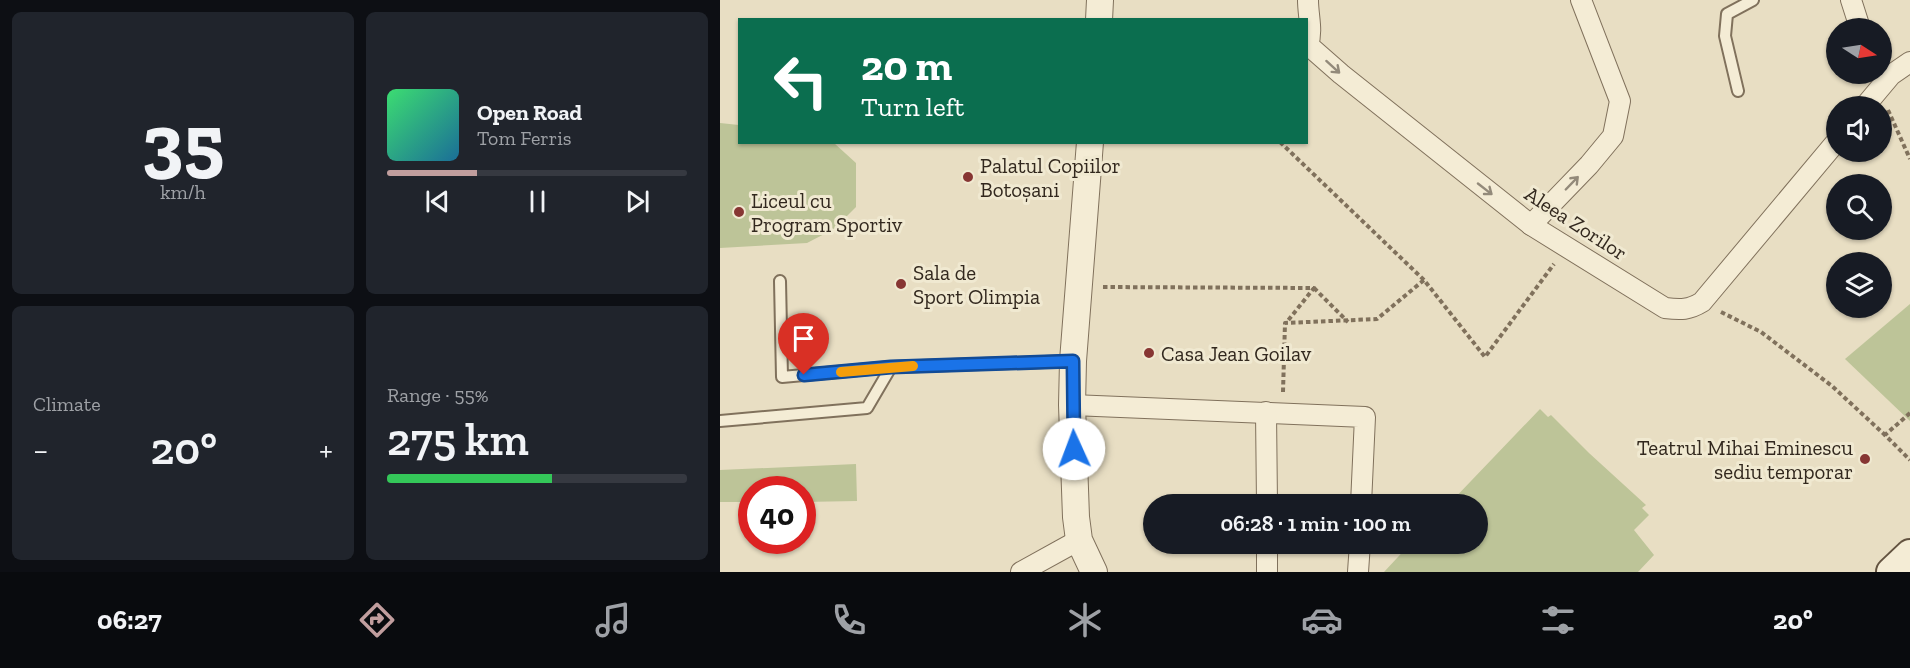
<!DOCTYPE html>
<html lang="en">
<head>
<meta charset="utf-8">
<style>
  :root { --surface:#171b24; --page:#20242c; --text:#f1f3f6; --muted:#9ea1a6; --line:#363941; --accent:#c19e9e }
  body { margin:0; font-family:"Zilla Slab",serif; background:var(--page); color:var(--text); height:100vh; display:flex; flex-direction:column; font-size:22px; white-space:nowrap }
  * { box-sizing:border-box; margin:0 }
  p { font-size:20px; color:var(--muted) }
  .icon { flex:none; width:33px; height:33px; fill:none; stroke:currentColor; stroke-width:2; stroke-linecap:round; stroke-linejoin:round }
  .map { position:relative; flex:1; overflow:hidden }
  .drawer { display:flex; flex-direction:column; gap:12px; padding:12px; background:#0d0f14; width:720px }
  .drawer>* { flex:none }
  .top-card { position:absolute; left:18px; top:18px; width:570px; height:126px; border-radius:0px; box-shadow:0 2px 4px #0004; background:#0b6e4f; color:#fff; overflow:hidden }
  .needle { width:39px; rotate:102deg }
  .fabs { position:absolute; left:1106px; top:18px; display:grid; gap:12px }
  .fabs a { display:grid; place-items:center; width:66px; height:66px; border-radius:50%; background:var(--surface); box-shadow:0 2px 4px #0004; font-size:30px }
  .speed { position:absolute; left:18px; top:476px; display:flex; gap:12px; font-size:30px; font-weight:700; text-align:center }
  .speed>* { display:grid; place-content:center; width:78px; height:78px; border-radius:50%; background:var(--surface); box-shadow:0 2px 4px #0004; line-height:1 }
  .speed .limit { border:9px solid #d22; background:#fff; color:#111 }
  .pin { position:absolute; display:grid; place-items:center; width:51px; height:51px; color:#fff; margin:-62px -26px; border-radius:50% 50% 50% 0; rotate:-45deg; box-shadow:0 0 6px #0007 }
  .pin .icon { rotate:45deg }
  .me { position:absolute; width:66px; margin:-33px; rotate:358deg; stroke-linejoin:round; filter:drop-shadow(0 0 4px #0008) }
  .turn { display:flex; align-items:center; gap:21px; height:126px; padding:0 24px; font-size:27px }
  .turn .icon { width:78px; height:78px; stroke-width:2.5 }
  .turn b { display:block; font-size:42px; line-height:51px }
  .big { font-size:45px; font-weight:600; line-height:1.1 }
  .drawer .tile { flex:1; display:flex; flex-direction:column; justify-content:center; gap:9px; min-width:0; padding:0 21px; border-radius:9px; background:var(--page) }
  .drawer .dial { align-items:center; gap:0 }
  .dial b { font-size:78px; line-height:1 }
  .song { display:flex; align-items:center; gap:18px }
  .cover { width:72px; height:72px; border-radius:9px; background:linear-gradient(135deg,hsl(140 70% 55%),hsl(200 70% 35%)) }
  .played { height:6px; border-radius:3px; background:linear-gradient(90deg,var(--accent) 30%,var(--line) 30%) }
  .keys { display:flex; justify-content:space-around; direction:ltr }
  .heat { display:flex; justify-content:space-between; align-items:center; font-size:33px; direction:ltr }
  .charge { height:9px; border-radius:4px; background:linear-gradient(90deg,#34c759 55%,var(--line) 0) }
  .drawer .tiles { flex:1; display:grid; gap:12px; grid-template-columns:repeat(2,1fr) }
  .trip { position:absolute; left:423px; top:494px; width:345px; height:60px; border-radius:30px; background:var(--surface); box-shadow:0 2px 4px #0004; font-weight:600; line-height:60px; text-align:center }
  .menu { display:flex; height:96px; justify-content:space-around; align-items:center; background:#090b0e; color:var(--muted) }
  .menu .icon { width:42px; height:42px }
  .menu .active { color:var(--accent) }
  .menu b { font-size:27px; color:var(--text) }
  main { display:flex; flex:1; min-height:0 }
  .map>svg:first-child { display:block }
  .green { fill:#bdc498 }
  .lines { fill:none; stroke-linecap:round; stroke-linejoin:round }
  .service-casing { stroke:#80715c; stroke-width:14 }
  .minor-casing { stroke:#80715c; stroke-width:22 }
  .tertiary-casing { stroke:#80715c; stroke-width:28 }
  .secondary-casing { stroke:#62523f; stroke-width:32 }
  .path { stroke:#80715c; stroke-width:4; stroke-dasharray:4.5 3; stroke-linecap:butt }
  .service { stroke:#f4ecd5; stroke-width:10 }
  .minor { stroke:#f4ecd5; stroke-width:20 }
  .tertiary { stroke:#f4ecd5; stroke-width:26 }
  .secondary { stroke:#f4ecd5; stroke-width:28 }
  .oneway { stroke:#938a7a }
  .route-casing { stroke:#114b97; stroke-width:15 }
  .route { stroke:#1a73e8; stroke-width:10 }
  .slow { stroke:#f59e0b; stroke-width:10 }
  .poi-dot { fill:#873633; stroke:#f0e9d1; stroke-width:2 }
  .labels { text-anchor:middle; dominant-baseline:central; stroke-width:6; stroke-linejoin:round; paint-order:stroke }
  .poi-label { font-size:21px; fill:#32281e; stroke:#f0e9d1; text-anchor:start }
  .street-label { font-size:21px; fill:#32281e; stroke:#f0e9d1 }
</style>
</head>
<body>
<main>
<section class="drawer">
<div class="tiles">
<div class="tile dial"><b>35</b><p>km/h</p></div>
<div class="tile">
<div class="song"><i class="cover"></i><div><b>Open Road</b><p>Tom Ferris</p></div></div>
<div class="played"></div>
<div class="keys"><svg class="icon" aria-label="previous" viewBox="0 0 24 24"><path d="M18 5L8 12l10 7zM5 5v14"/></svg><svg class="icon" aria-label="pause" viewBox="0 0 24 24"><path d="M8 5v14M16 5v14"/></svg><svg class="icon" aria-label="next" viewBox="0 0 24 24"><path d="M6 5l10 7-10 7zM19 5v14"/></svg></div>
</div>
<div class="tile"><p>Climate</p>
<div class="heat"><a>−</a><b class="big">20°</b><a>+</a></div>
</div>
<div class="tile"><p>Range · 55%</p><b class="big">275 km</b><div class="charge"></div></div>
</div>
</section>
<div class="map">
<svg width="1190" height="572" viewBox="0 0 1190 572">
  <rect width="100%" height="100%" fill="#e8dec3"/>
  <!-- green -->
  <g class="green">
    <path d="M0 123 19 125 20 142 114 143 136 163V207L114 229 87 243 0 248Z"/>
    <path d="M1190 304V421L1125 359Z"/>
    <path d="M820 409 828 417 831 415 869 453 926 505 922 508 929 515 914 530 934 555 918 572H664L691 543H758V504H729Z"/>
    <path d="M136 464 137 501 83 502 82 489H32L31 502H0V470Z"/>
  </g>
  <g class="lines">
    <!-- service casing -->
    <g class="service-casing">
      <g id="service">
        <path d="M1018 91 1005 36 1007 14 1033 0"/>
        <path d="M60 281 62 377 171 367"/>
        <path d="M0 421 147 408 171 367 353 361"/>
      </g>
    </g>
    <!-- minor casing -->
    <g class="minor-casing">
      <g id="minor">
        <path d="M588 0C588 16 593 30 588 45L621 74 811 225 945 308C961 310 969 310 982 302L1116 142"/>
        <path d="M1131 0 1140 28"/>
        <path d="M1145 106 1171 75 1190 62"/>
        <path d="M811 225 869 165 893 136 900 101 861 0"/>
        <path d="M352 405 645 417 641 504"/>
        <path d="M546 412 547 504"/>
        <path d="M547 543V572"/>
        <path d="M301 572 359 540"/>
        <path d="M638 572 640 543"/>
      </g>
    </g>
    <!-- tertiary casing -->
    <g class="tertiary-casing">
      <g id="tertiary">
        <path d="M379 20 380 0"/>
        <path d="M370 142 353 361 352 405 356 517 359 540 374 572"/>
      </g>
    </g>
    <!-- secondary casing -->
    <g class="secondary-casing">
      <path id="secondary" d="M1171 572 1190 554"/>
    </g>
    <!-- path -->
    <g class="path">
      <path d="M1168 110 1190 159"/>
      <path d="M560 142 704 280"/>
      <path d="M383 287 594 288 566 323"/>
      <path d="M594 288 628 322"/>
      <path d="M1001 312 1041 332 1112 386 1165 435"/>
      <path d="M563 392 565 323 657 319 704 280 765 357 834 264"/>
      <path d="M1190 413 1165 435 1190 460"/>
    </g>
    <!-- service -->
    <use href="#service" class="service"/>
    <!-- minor -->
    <use href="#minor" class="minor"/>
    <!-- tertiary -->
    <use href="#tertiary" class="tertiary"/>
    <!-- secondary -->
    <use href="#secondary" class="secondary"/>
  </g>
  <!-- one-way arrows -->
  <defs><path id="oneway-shaft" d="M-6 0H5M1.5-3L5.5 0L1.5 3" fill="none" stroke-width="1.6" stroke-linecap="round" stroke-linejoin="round" transform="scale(1.5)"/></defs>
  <g class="oneway">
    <use href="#oneway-shaft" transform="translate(613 67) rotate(42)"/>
    <use href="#oneway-shaft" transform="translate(852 183) rotate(-46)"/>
    <use href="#oneway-shaft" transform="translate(765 189) rotate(38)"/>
  </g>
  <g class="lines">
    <!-- route casing -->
    <g class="route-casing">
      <path id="route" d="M84 375 171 367 353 361 354 449"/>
    </g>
    <!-- route -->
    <use href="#route" class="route"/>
    <!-- slow -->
    <path class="slow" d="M121 372 193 366"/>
  </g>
  <!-- markers -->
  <g class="poi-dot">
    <circle cx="248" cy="177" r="6"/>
    <circle cx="19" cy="212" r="6"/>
    <circle cx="181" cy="284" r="6"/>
    <circle cx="429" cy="353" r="6"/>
    <circle cx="1145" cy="459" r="6"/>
  </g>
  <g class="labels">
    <!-- poi labels -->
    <g class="poi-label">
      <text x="260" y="165">Palatul Copiilor<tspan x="260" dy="24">Botoșani</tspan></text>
      <text x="31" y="200">Liceul cu<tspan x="31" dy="24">Program Sportiv</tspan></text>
      <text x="193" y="272">Sala de<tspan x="193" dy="24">Sport Olimpia</tspan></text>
      <text x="441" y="353">Casa Jean Goilav</text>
      <text x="1133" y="447" text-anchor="end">Teatrul Mihai Eminescu<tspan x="1133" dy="24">sediu temporar</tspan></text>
    </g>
    <!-- street labels -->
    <g class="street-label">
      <text transform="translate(856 223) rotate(33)">Aleea Zorilor</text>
    </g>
  </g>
</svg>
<div class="fabs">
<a><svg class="needle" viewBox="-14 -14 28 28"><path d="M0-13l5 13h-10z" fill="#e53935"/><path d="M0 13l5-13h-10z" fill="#9ea1a6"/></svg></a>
<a><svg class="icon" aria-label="sound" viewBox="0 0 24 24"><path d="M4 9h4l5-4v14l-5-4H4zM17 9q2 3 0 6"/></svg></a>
<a><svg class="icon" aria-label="search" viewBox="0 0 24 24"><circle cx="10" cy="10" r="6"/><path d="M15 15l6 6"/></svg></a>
<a><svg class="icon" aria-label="layers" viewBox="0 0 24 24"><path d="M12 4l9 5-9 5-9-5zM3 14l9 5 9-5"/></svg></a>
</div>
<div class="speed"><div class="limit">40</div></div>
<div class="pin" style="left:84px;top:375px;background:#d93025"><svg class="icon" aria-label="arrive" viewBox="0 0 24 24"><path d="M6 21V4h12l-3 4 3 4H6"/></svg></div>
<svg class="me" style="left:354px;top:449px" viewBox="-20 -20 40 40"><circle r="19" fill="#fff"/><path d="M0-13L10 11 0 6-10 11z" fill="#1a73e8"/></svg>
<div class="trip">06:28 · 1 min · 100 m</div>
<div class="top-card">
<div class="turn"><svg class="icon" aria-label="left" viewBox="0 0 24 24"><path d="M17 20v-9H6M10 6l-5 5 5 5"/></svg><div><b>20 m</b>Turn left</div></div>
</div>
</div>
</main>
<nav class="menu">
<b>06:27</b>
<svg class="icon active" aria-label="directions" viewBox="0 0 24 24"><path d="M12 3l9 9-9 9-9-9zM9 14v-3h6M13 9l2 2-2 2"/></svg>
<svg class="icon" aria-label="music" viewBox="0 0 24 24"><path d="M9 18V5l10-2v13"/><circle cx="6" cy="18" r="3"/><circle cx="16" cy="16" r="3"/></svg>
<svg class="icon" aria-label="phone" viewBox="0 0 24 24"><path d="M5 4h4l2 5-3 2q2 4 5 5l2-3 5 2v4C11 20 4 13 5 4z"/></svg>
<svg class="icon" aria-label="climate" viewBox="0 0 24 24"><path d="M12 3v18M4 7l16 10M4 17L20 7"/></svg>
<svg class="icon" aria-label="car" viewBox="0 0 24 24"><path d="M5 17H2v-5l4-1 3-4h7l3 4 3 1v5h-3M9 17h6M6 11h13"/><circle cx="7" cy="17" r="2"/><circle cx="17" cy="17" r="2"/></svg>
<svg class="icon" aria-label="filters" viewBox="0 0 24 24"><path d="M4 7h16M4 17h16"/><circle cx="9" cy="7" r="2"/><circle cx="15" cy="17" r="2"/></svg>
<b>20°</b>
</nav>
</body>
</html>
